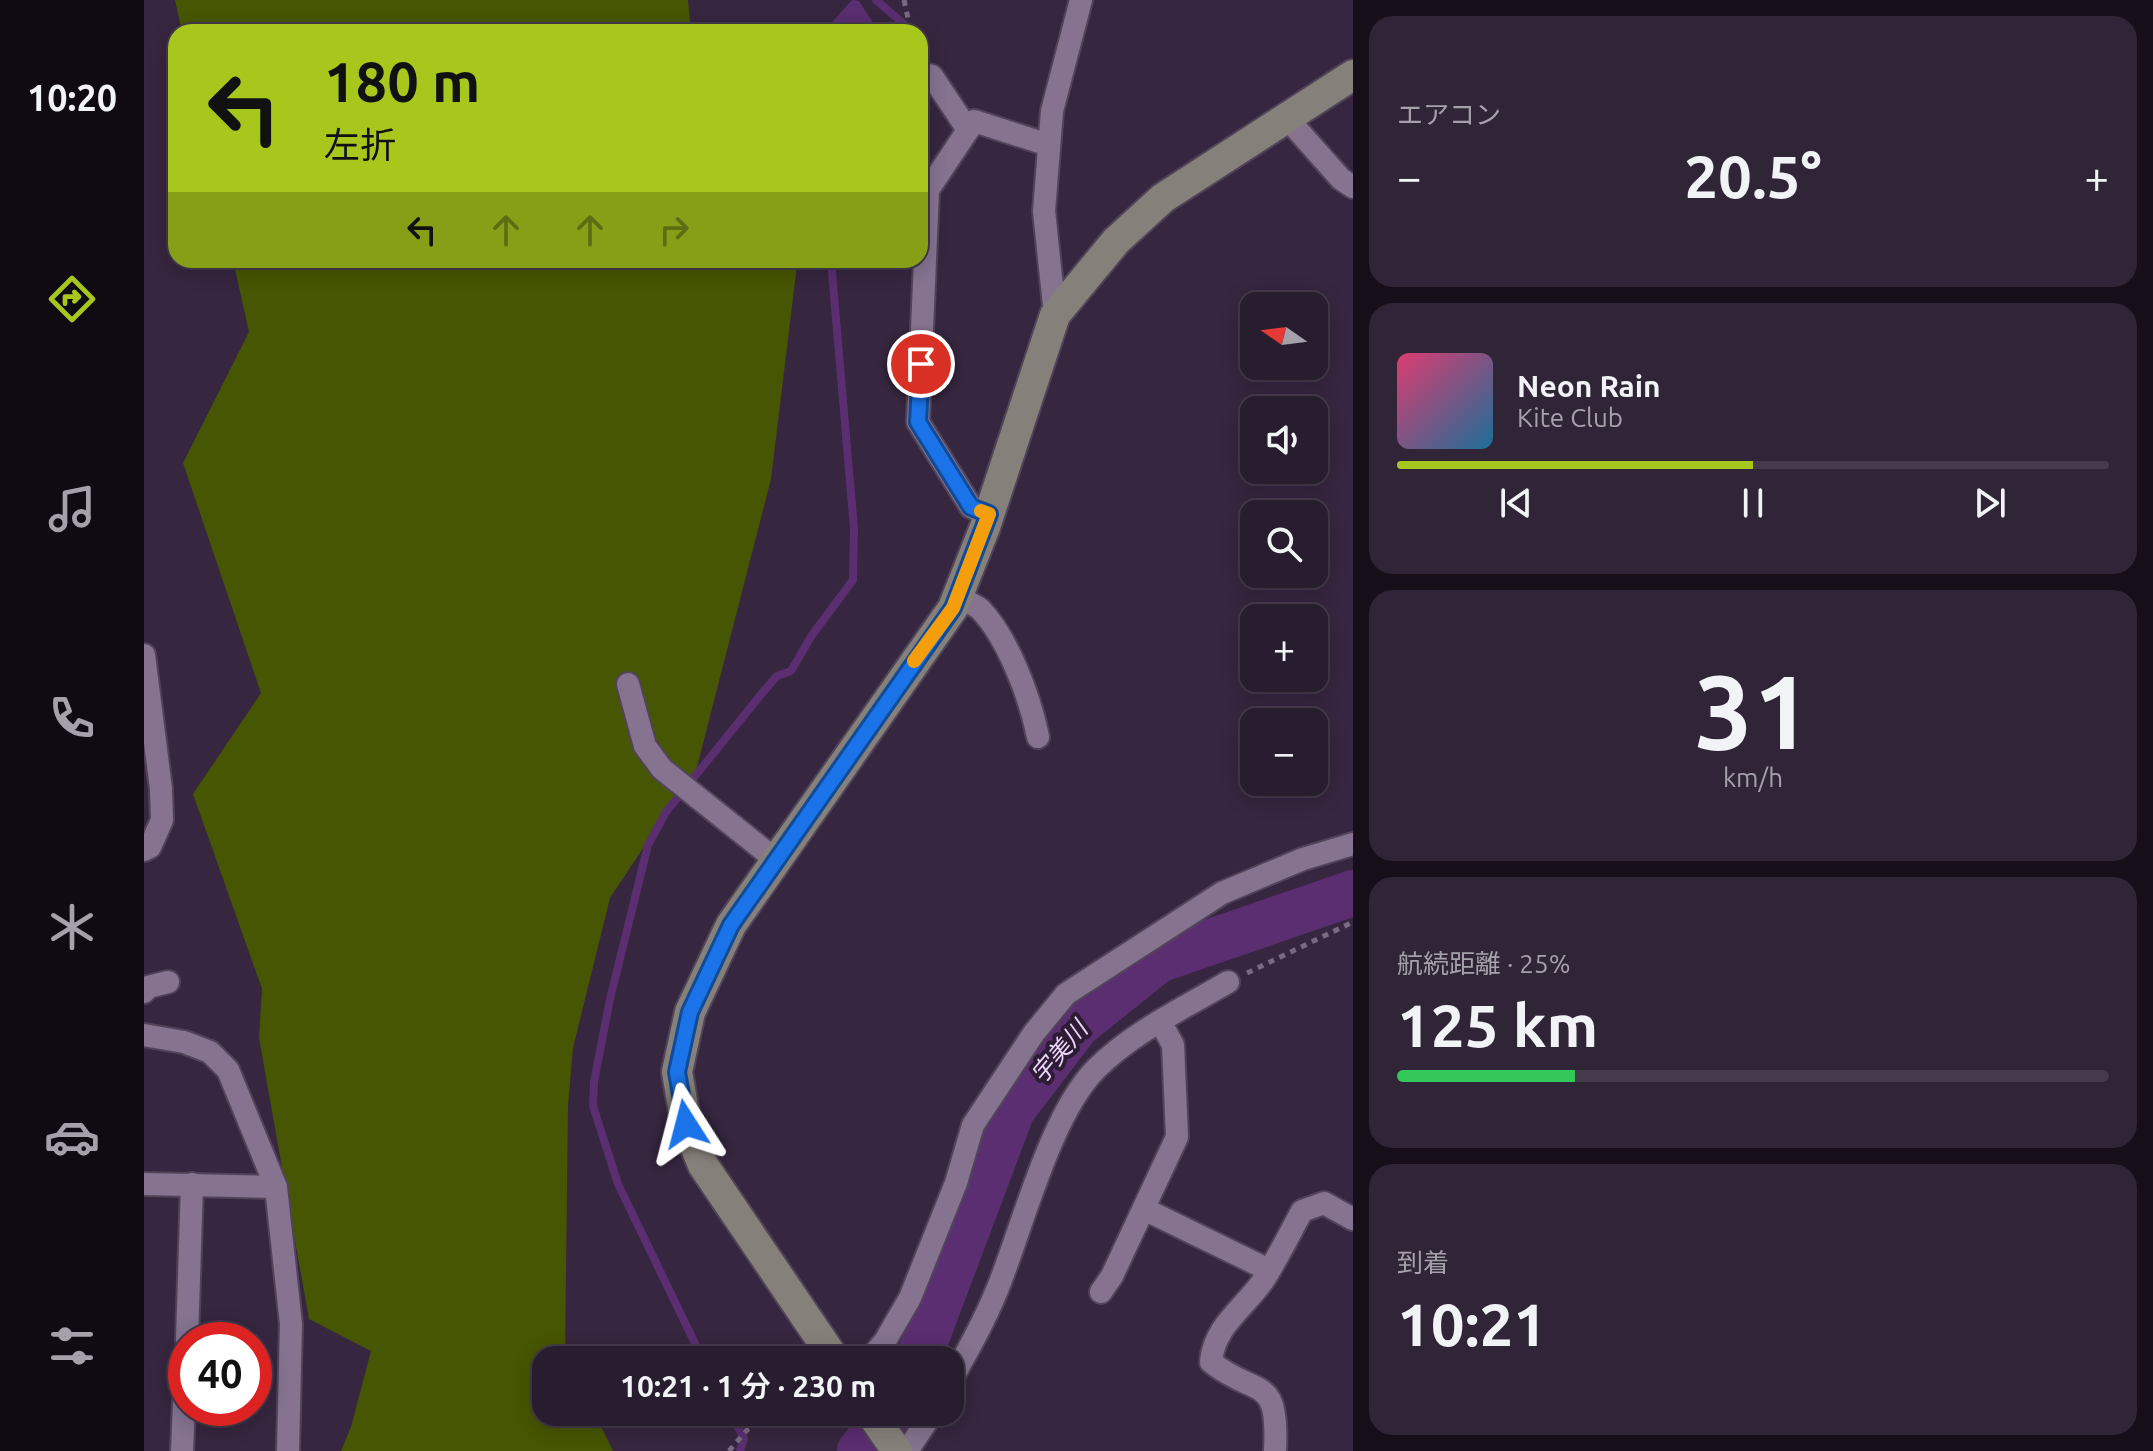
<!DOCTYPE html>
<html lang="ja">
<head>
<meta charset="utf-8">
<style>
  :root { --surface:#281c2f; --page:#302537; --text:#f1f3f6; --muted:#a5a1aa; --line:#443a4b; --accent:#a8c71d }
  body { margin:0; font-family:Ubuntu,"Noto Sans JP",sans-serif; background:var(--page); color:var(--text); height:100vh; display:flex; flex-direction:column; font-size:30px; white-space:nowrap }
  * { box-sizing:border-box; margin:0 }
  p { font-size:26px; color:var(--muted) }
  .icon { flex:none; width:44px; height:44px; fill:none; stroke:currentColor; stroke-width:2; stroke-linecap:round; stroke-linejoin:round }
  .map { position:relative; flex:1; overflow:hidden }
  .sheet { display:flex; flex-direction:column; gap:16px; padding:16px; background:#160f1a; width:800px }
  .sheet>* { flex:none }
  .top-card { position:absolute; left:24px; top:24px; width:760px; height:244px; border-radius:24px; box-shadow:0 4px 20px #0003,0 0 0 2px var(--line); background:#a8c71d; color:#111; overflow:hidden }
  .needle { width:52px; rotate:284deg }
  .buttons { position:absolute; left:1096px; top:292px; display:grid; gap:16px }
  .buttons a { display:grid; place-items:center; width:88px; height:88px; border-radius:16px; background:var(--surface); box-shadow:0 4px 20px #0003,0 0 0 2px var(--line); font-size:40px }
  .speed { position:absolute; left:24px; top:1322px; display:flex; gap:16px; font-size:40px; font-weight:700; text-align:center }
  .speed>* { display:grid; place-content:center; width:104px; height:104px; border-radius:50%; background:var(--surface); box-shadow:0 4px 20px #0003,0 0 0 2px var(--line); line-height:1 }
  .speed .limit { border:12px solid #d22; background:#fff; color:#111 }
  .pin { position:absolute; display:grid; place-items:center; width:68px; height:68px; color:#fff; margin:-34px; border:4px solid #fff; border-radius:50%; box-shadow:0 2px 8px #0007 }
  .me { position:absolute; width:88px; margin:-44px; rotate:351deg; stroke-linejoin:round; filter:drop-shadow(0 0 6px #0008) }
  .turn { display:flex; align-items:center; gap:28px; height:168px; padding:0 24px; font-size:36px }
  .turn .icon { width:104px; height:104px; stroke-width:2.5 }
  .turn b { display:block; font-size:56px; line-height:68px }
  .lanes { display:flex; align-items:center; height:76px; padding:0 24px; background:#0003; justify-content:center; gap:40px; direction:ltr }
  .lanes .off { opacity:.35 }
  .big { font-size:60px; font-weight:600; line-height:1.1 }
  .sheet .widget { flex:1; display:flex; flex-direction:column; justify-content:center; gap:12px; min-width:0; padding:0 28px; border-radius:24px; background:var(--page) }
  .sheet .dial { align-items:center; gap:0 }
  .dial b { font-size:104px; line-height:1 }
  .song { display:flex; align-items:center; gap:24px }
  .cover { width:96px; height:96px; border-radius:12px; background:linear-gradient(135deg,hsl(340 70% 55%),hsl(200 70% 35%)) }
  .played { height:8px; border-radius:4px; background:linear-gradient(90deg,var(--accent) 50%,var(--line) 50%) }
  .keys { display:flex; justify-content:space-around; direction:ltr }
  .heat { display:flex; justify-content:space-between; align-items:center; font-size:44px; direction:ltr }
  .charge { height:12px; border-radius:6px; background:linear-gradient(90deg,#34c759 25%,var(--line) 0) }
  .trip { position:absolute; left:388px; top:1346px; width:432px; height:80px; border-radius:24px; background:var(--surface); box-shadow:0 4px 20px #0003,0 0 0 2px var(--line); font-weight:600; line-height:80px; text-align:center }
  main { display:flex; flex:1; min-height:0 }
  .menu { display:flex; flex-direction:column; width:144px; justify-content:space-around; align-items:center; background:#100b13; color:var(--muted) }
  .menu .icon { width:56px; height:56px }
  .menu .on { color:var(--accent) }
  .menu b { font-size:36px; color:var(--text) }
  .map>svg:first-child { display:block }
  .green { fill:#475602 }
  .water { fill:#5a2e71 }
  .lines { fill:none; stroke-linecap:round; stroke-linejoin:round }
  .stream { stroke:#5a2e71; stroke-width:8 }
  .river { stroke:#5a2e71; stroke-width:46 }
  .street-casing { stroke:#514459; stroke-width:26 }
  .secondary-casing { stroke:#514459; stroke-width:34 }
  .path { stroke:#786a80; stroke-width:5; stroke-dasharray:6 6; stroke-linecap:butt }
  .street { stroke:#857390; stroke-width:22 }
  .secondary { stroke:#86807a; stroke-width:30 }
  .route-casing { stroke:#114b97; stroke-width:20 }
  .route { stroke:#1a73e8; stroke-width:14 }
  .slow { stroke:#f59e0b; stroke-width:14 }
  .labels { text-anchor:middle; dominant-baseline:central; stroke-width:8; stroke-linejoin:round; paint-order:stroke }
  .water-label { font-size:24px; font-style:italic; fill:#eed6fd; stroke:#2c1d34 }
</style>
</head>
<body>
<main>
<nav class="menu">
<b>10:20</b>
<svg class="icon on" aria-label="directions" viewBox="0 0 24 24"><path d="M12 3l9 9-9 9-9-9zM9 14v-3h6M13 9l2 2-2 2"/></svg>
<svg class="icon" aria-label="music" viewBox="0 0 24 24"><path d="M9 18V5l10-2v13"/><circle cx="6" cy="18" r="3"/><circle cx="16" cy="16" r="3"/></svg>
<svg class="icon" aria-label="phone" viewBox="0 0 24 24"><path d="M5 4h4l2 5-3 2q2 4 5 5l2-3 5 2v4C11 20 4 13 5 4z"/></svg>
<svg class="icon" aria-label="climate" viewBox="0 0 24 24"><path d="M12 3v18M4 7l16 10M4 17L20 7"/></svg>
<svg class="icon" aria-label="car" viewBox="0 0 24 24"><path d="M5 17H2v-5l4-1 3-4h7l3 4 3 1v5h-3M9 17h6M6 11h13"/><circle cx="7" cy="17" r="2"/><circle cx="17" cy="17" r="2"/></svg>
<svg class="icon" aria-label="filters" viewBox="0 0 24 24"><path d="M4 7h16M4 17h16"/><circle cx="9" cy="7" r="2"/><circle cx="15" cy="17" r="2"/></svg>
</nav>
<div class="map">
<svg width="1209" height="1451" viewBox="0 0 1209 1451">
  <rect width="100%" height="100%" fill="#36263f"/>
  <!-- green -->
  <g class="green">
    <path d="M31 0H544L547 32H38Z"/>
    <path d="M89 260H650L653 265 627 479 553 767 466 898 429 1048 424 1106 421 1354 424 1360H402V1412H450L469 1451H197L207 1427 227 1351 165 1319 115 1038 118 989 49 794 117 693 39 463 105 332Z"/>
  </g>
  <!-- water -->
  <path class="water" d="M708 0 715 1 735 32H679Z"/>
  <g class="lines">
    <!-- stream -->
    <g class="stream">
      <path d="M732 0 769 32"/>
      <path d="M776 38V44"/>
      <path d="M559 1360 474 1184 449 1106 450 1082 466 999 504 845 522 812 619 692 633 676 647 671 668 635 709 580 710 529 687 260"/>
      <path d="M586 1412 600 1439 596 1451"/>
    </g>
    <!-- river -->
    <g class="river">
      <path d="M774 1360 868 1110 933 1025 1014 960 1209 893"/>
      <path d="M716 1451 746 1412"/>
    </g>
    <!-- street casing -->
    <g class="street-casing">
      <g id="street">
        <path d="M776 73 788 76 824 130"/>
        <path d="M1142 117 1197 179 1209 187"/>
        <path d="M911 315 900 211 908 111 937 0"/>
        <path d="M845 514 827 507 774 422 784 190 830 121 905 145"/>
        <path d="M813 597C820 601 830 604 836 609 864 638 886 697 894 737"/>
        <path d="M0 655 17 789 18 820 6 847 0 850"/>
        <path d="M484 684 501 746 518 769 632 860"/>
        <path d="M0 992 4 987 24 982"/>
        <path d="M0 1035 40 1042 66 1052 84 1070 132 1187 147 1324 144 1451"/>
        <path d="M0 1184 132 1187"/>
        <path d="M1000 1209 1125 1270"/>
        <path d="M957 1292 968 1276 1033 1137 1029 1045 1017 1023"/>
        <path d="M43 1340 48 1184"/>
        <path d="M725 1360 741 1341 766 1298 812 1183 829 1125 890 1033 922 994 1078 893 1159 859 1209 844"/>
        <path d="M806 1382C823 1352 840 1322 853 1290 878 1229 906 1115 952 1069 989 1032 1040 1008 1084 982"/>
        <path d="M38 1451 42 1356"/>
        <path d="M763 1451 789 1412"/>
        <path d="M1131 1451C1135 1372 1113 1399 1067 1362 1070 1325 1102 1307 1121 1278 1134 1257 1146 1233 1158 1211L1180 1203 1209 1219"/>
      </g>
    </g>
    <!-- secondary casing -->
    <g class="secondary-casing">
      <g id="secondary">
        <path d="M691 1360 559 1165 542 1124 533 1072 546 1012 587 925 809 608 841 527 911 315 972 241 1019 198 1209 75"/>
        <path d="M726 1412 753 1451"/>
      </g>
    </g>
    <!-- path -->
    <g class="path">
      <path d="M760 0 767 32"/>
      <path d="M1103 973 1209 922"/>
      <path d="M585 1451 603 1430 635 1412"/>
    </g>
    <!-- street -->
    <use href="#street" class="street"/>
    <!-- secondary -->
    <use href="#secondary" class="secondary"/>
  </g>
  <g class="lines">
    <!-- route casing -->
    <g class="route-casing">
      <path id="route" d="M542 1124 533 1072 546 1012 587 925 809 608 845 514 827 507 774 422 777 364"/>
    </g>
    <!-- route -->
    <use href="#route" class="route"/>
    <!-- slow -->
    <path class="slow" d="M770 661 809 608 845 514 837 511"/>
  </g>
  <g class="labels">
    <!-- water labels -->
    <g class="water-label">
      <text transform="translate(915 1052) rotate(-50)">宇美川</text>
    </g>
  </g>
</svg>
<div class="buttons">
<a><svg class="needle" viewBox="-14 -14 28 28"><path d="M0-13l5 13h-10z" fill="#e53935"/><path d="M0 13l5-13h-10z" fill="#a5a1aa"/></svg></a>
<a><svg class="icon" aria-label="sound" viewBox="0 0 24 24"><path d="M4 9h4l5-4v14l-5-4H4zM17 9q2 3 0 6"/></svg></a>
<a><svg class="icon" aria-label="search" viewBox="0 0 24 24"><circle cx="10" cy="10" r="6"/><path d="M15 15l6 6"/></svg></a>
<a>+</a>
<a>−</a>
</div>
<div class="speed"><div class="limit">40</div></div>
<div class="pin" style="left:777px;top:364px;background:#d93025"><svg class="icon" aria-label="arrive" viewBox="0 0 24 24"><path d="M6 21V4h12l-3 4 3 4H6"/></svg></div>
<svg class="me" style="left:542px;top:1124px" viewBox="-20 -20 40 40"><path d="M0-17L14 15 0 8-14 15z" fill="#1a73e8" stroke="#fff" stroke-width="4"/></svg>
<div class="trip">10:21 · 1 分 · 230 m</div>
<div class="top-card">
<div class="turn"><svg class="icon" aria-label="left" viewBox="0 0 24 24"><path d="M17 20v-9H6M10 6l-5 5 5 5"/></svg><div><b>180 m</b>左折</div></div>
<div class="lanes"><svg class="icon" aria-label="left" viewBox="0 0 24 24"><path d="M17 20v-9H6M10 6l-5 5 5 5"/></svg><svg class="icon off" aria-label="ahead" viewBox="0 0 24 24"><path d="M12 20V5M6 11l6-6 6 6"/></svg><svg class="icon off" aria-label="ahead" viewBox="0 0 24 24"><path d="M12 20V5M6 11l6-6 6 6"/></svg><svg class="icon off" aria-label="right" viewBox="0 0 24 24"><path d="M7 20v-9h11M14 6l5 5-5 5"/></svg></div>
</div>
</div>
<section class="sheet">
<div class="widget"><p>エアコン</p>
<div class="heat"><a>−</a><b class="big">20.5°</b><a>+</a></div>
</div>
<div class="widget">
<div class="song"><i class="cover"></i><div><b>Neon Rain</b><p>Kite Club</p></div></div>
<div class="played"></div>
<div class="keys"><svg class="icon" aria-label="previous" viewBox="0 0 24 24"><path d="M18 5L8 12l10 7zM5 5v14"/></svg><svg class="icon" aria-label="pause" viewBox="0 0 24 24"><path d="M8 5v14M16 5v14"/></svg><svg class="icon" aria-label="next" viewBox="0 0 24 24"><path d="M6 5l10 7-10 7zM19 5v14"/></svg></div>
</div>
<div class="widget dial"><b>31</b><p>km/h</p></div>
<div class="widget"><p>航続距離 · 25%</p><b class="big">125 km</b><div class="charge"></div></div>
<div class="widget"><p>到着</p><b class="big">10:21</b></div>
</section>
</main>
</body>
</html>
